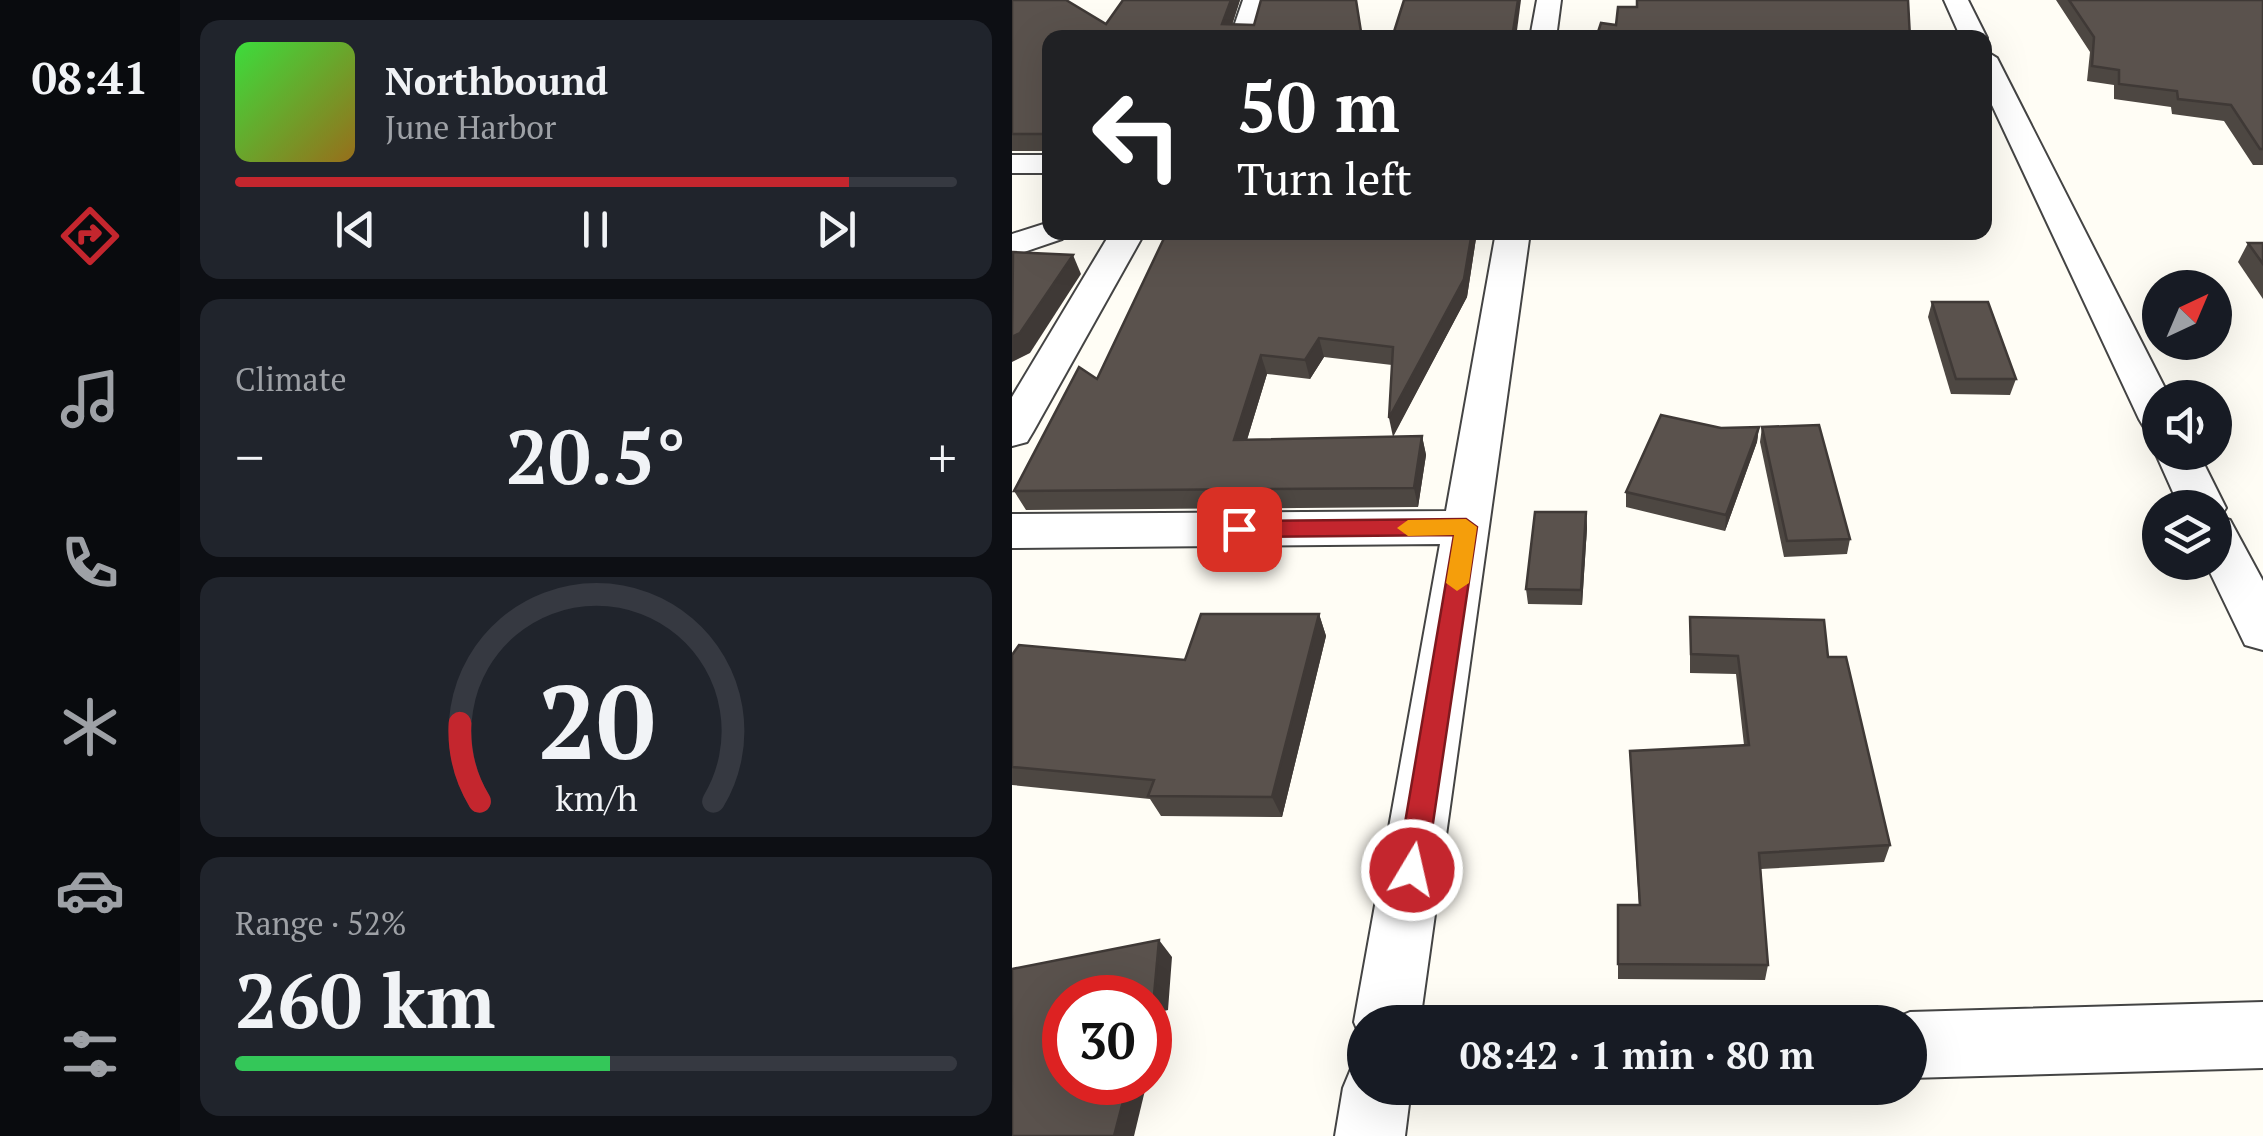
<!DOCTYPE html>
<html lang="en">
<head>
<meta charset="utf-8">
<style>
  :root { --surface:#171b24; --page:#20242c; --text:#f1f3f6; --muted:#9ea1a6; --line:#363941; --accent:#c4262e }
  body { margin:0; font-family:"PT Serif",serif; background:var(--page); color:var(--text); height:100vh; display:flex; flex-direction:column; font-size:38px; white-space:nowrap }
  * { box-sizing:border-box; margin:0 }
  p { font-size:32px; color:var(--muted) }
  .icon { flex:none; width:55px; height:55px; fill:none; stroke:currentColor; stroke-width:2; stroke-linecap:round; stroke-linejoin:round }
  .map { position:relative; flex:1; overflow:hidden }
  .details { display:flex; flex-direction:column; gap:20px; padding:20px; background:#0d0f14; width:832px }
  .details>* { flex:none }
  .top-card { position:absolute; left:30px; top:30px; width:950px; height:210px; border-radius:20px; box-shadow:0 10px 40px #0002; background:#202124; color:#fff; overflow:hidden }
  .needle { width:65px; rotate:44deg }
  .controls { position:absolute; left:1130px; top:270px; display:grid; gap:20px }
  .controls a { display:grid; place-items:center; width:90px; height:90px; border-radius:50%; background:var(--surface); box-shadow:0 10px 40px #0002; font-size:50px }
  .speed { position:absolute; left:30px; top:975px; display:flex; gap:20px; font-size:50px; font-weight:700; text-align:center }
  .speed>* { display:grid; place-content:center; width:130px; height:130px; border-radius:50%; background:var(--surface); box-shadow:0 10px 40px #0002; line-height:1 }
  .speed .limit { border:15px solid #d22; background:#fff; color:#111 }
  .pin { position:absolute; display:grid; place-items:center; width:85px; height:85px; color:#fff; margin:-42px; border-radius:20px; box-shadow:0 5px 15px #0006 }
  .me { position:absolute; width:110px; margin:-55px; rotate:9deg; stroke-linejoin:round; filter:drop-shadow(0 0 8px #0008) }
  .turn { display:flex; align-items:center; gap:35px; height:210px; padding:0 30px; font-size:45px }
  .turn .icon { width:130px; height:130px; stroke-width:2.5 }
  .turn b { display:block; font-size:70px; line-height:85px }
  .big { font-size:75px; font-weight:800; line-height:1.1 }
  .details .widget { flex:1; display:flex; flex-direction:column; justify-content:center; gap:15px; min-width:0; padding:0 35px; border-radius:20px; background:var(--page) }
  .details .dial { align-items:center; gap:0 }
  .dial svg { height:260px; overflow:visible; fill:none; stroke:var(--line); stroke-width:7; stroke-linecap:round; text-anchor:middle }
  .dial text { fill:var(--text); stroke:none }
  .song { display:flex; align-items:center; gap:30px }
  .cover { width:120px; height:120px; border-radius:15px; background:linear-gradient(135deg,hsl(120 70% 55%),hsl(40 70% 35%)) }
  .played { height:10px; border-radius:5px; background:linear-gradient(90deg,var(--accent) 85%,var(--line) 85%) }
  .keys { display:flex; justify-content:space-around; direction:ltr }
  .heat { display:flex; justify-content:space-between; align-items:center; font-size:55px; direction:ltr }
  .charge { height:15px; border-radius:8px; background:linear-gradient(90deg,#34c759 52%,var(--line) 0) }
  .trip { position:absolute; left:335px; top:1005px; width:580px; height:100px; border-radius:50px; background:var(--surface); box-shadow:0 10px 40px #0002; font-weight:800; line-height:100px; text-align:center }
  main { display:flex; flex:1; min-height:0 }
  .tabs { display:flex; flex-direction:column; width:180px; justify-content:space-around; align-items:center; background:#090b0e; color:var(--muted) }
  .tabs .icon { width:70px; height:70px }
  .tabs .current { color:var(--accent) }
  .tabs b { font-size:45px; color:var(--text) }
  .map>svg:first-child { display:block }
  .lines { fill:none; stroke-linecap:round; stroke-linejoin:round }
  .minor-casing { stroke:#444; stroke-width:4 }
  .minor { fill:#fff; fill-rule:evenodd }
  .wall { fill:#4d4742; fill-rule:evenodd }
  .shaded-wall { fill:#3f3936 }
  .building { fill:#5a524d; stroke:#3f3936; stroke-width:2.5 }
  .route { fill:#c4262e; stroke:#7f191e; stroke-width:2.5 }
  .slow { fill:#f59e0b }
</style>
</head>
<body>
<main>
<nav class="tabs">
<b>08:41</b>
<svg class="icon current" aria-label="directions" viewBox="0 0 24 24"><path d="M12 3l9 9-9 9-9-9zM9 14v-3h6M13 9l2 2-2 2"/></svg>
<svg class="icon" aria-label="music" viewBox="0 0 24 24"><path d="M9 18V5l10-2v13"/><circle cx="6" cy="18" r="3"/><circle cx="16" cy="16" r="3"/></svg>
<svg class="icon" aria-label="phone" viewBox="0 0 24 24"><path d="M5 4h4l2 5-3 2q2 4 5 5l2-3 5 2v4C11 20 4 13 5 4z"/></svg>
<svg class="icon" aria-label="climate" viewBox="0 0 24 24"><path d="M12 3v18M4 7l16 10M4 17L20 7"/></svg>
<svg class="icon" aria-label="car" viewBox="0 0 24 24"><path d="M5 17H2v-5l4-1 3-4h7l3 4 3 1v5h-3M9 17h6M6 11h13"/><circle cx="7" cy="17" r="2"/><circle cx="17" cy="17" r="2"/></svg>
<svg class="icon" aria-label="filters" viewBox="0 0 24 24"><path d="M4 7h16M4 17h16"/><circle cx="9" cy="7" r="2"/><circle cx="15" cy="17" r="2"/></svg>
</nav>
<section class="details">
<div class="widget">
<div class="song"><i class="cover"></i><div><b>Northbound</b><p>June Harbor</p></div></div>
<div class="played"></div>
<div class="keys"><svg class="icon" aria-label="previous" viewBox="0 0 24 24"><path d="M18 5L8 12l10 7zM5 5v14"/></svg><svg class="icon" aria-label="pause" viewBox="0 0 24 24"><path d="M8 5v14M16 5v14"/></svg><svg class="icon" aria-label="next" viewBox="0 0 24 24"><path d="M6 5l10 7-10 7zM19 5v14"/></svg></div>
</div>
<div class="widget"><p>Climate</p>
<div class="heat"><a>−</a><b class="big">20.5°</b><a>+</a></div>
</div>
<div class="widget dial"><svg viewBox="0 0 100 80">
<path d="M14 69A42 42 0 1 1 86 69"/>
<path d="M14 69A42 42 0 0 1 8 45" stroke="#c4262e"/>
<text x="50" y="56" font-size="32" font-weight="700">20</text>
<text x="50" y="72" font-size="11">km/h</text>
</svg></div>
<div class="widget"><p>Range · 52%</p><b class="big">260 km</b><div class="charge"></div></div>
</section>
<div class="map">
<svg width="1251" height="1136" viewBox="0 0 1251 1136">
  <rect width="100%" height="100%" fill="#fffdf5"/>
  <g class="lines">
    <!-- minor casing -->
    <g class="minor-casing">
      <g id="minor">
        <path d="M231 0H255L244 38H218Z"/>
        <path d="M525 0H549L544 38H518Z"/>
        <path d="M932 0H956L975 38 972 42V38H949Z"/>
        <path d="M972 50 985 58 1158 398H1148V432L1133 429 1127 419 972 88Z"/>
        <rect x="0" y="155" width="38" height="18"/>
        <path d="M38 222V232H55L50 239 0 256V234Z"/>
        <path d="M99 232H133L21 432 15 442 0 446V397Z"/>
        <path d="M484 232H518L408 1022H352V1046L342 1022 428 544 0 548V514L434 511Z"/>
        <path d="M1148 444V452H1186L1214 508 1208 517 1218 520 1251 581V650L1233 645 1193 562H1202V508H1168L1143 452Z"/>
        <path d="M1251 1002V1068L898 1078V1022H874L898 1012Z"/>
        <path d="M352 1059V1088H399L393 1136H323L331 1088 341 1064Z"/>
      </g>
    </g>
    <!-- minor -->
    <use href="#minor" class="minor"/>
  </g>
  <!-- wall -->
  <g class="wall">
    <path d="M0 0 94 24 111 0H228L220 24 351 38H38V151H0Z"/>
    <path d="M1044 0H1251V165H1241L1212 121 1160 114 1159 107 1102 99V85L1075 81 1078 52Z"/>
    <path d="M155 232H465L455 297 381 436H410L414 455 406 507 14 510 2 491 85 379ZM312 357 380 365 381 436 235 440 255 374 298 379Z"/>
    <path d="M1236 243H1251V299L1226 262Z"/>
    <path d="M920 302 1004 379 998 395 939 394 916 317Z"/>
    <path d="M747 427 745 442 713 531 614 507V492L709 428Z"/>
    <path d="M750 427 838 539 835 554 772 557 748 442Z"/>
    <path d="M574 512 575 528 570 605 516 604 514 589Z"/>
    <path d="M307 614 314 636 270 817 149 816 138 799 0 785V655L173 660Z"/>
    <path d="M678 617 816 657 878 845 872 862 749 869 756 965 753 980 606 979V905H627L618 751 732 745 724 674 678 673Z"/>
  </g>
  <!-- shaded-wall -->
  <g class="shaded-wall">
    <path d="M219 0H228L216 38 210 24Z"/>
    <path d="M506 0H509L504 38H500Z"/>
    <path d="M460 232H465L455 297 381 437 377 418Z"/>
    <path d="M61 255 69 274 18 353 0 362V337Z"/>
    <path d="M307 338 312 357 298 379 293 360Z"/>
    <path d="M249 355 255 374 229 459 222 440Z"/>
    <path d="M747 427 745 442 713 531 714 515Z"/>
    <path d="M410 436 414 455 406 507 402 488Z"/>
    <path d="M574 512 575 528 570 605 569 590Z"/>
    <path d="M307 614 314 636 270 817 260 797Z"/>
    <path d="M147 940 160 957 156 1010 152 1011 138 1071 137 998Z"/>
    <path d="M116 1082H135L122 1136H102Z"/>
  </g>
  <!-- building -->
  <g class="building">
    <path d="M0 0H54L94 24 111 0H219L210 24 242 25 249 0H344L350 38H38V142H34L31 134H0Z"/>
    <path d="M392 0H506L500 38H380Z"/>
    <path d="M625 0H896L898 38H584L589 23 604 25 606 7H625Z"/>
    <path d="M1057 0H1251V149H1248L1219 105 1166 99 1165 91 1107 84V70L1080 66 1082 37Z"/>
    <path d="M155 232H460L452 279 377 418 381 347 307 338 293 360 249 355 222 440 410 436 402 488 2 491 67 367 85 379Z"/>
    <path d="M1236 243H1251V264Z"/>
    <path d="M1 252 61 255 8 333 0 337Z"/>
    <path d="M920 302H976L1004 379H944Z"/>
    <path d="M649 415 709 428 747 427 714 515 614 492Z"/>
    <path d="M807 425 838 539 775 541 750 427Z"/>
    <path d="M523 512H574L569 590 514 589Z"/>
    <path d="M189 614H307L260 797 136 796 142 780 0 767V655L7 645 173 660Z"/>
    <path d="M678 617 812 620 816 657H834L878 845 747 853 756 965 606 964V905H628L618 751 737 745 726 656 679 654Z"/>
    <path d="M147 940 142 995 138 996 137 998H52V1082H116L102 1136H0V969Z"/>
  </g>
  <!-- route -->
  <path class="route" d="M454 519 465 527 414 870 410 879 400 883 390 879 385 870 442 535 227 537 216 529 227 521Z"/>
  <!-- slow -->
  <path class="slow" d="M454 519 465 527 457 583 445 591 434 583 442 535 396 536 385 528 396 520Z"/>
</svg>
<div class="controls">
<a><svg class="needle" viewBox="-14 -14 28 28"><path d="M0-13l5 13h-10z" fill="#e53935"/><path d="M0 13l5-13h-10z" fill="#9ea1a6"/></svg></a>
<a><svg class="icon" aria-label="sound" viewBox="0 0 24 24"><path d="M4 9h4l5-4v14l-5-4H4zM17 9q2 3 0 6"/></svg></a>
<a><svg class="icon" aria-label="layers" viewBox="0 0 24 24"><path d="M12 4l9 5-9 5-9-5zM3 14l9 5 9-5"/></svg></a>
</div>
<div class="speed"><div class="limit">30</div></div>
<div class="pin" style="left:227px;top:529px;background:#d93025"><svg class="icon" aria-label="arrive" viewBox="0 0 24 24"><path d="M6 21V4h12l-3 4 3 4H6"/></svg></div>
<svg class="me" style="left:400px;top:870px" viewBox="-20 -20 40 40"><circle r="17" fill="#c4262e" stroke="#fff" stroke-width="3"/><path d="M0-11L8 9 0 5-8 9z" fill="#fff"/></svg>
<div class="trip">08:42 · 1 min · 80 m</div>
<div class="top-card">
<div class="turn"><svg class="icon" aria-label="left" viewBox="0 0 24 24"><path d="M17 20v-9H6M10 6l-5 5 5 5"/></svg><div><b>50 m</b>Turn left</div></div>
</div>
</div>
</main>
</body>
</html>
